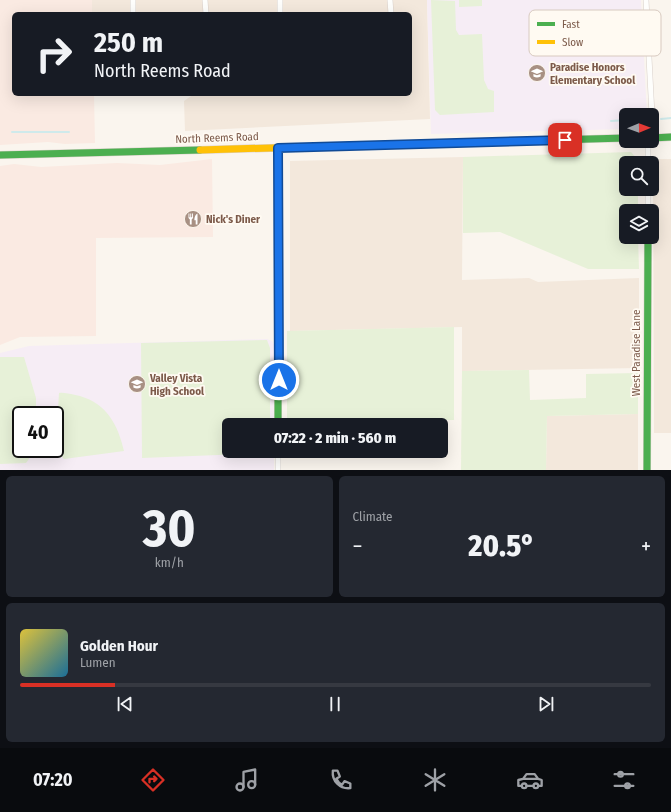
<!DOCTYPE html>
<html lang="en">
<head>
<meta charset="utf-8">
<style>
  :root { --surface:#171b24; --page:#242831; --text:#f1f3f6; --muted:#9ea1a6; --line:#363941; --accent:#d93025 }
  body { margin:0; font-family:"Fira Sans Condensed",sans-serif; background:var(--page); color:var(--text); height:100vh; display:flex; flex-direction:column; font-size:15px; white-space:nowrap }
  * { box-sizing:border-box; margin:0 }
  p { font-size:13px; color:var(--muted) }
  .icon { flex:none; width:22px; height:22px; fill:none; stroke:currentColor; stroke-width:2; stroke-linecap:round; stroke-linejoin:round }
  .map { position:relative; height:470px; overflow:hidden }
  .panel { display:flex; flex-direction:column; gap:6px; padding:6px; background:#0d0f14; flex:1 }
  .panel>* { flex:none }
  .banner { position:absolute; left:12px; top:12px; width:400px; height:84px; border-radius:6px; box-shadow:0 4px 16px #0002; background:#171b24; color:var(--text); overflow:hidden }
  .needle { width:26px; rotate:89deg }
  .controls { position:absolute; left:619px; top:108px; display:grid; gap:8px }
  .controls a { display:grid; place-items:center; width:40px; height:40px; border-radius:6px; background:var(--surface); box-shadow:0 4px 16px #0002; font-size:20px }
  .speed { position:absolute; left:12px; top:406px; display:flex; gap:8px; font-size:20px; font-weight:700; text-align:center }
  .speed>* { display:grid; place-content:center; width:52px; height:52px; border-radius:50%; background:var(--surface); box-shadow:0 4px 16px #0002; line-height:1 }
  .speed .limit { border:2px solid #111; border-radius:6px; background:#fff; color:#111 }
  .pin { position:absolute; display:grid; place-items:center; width:34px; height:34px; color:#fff; margin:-17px; border-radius:8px; box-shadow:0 2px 6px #0006 }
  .me { position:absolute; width:44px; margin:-22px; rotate:0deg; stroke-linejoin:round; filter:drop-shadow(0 0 3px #0008) }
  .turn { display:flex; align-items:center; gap:14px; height:84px; padding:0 16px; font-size:18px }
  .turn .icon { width:52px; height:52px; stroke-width:2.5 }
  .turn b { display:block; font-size:28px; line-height:34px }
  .big { font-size:30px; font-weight:800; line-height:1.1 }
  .panel .card { flex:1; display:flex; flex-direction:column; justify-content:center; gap:6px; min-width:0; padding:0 14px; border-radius:6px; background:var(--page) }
  .panel .dial { align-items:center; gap:0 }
  .dial b { font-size:52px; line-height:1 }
  .song { display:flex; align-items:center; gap:12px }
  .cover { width:48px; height:48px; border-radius:6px; background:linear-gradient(135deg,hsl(50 70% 55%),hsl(200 70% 35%)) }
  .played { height:4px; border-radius:2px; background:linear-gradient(90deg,var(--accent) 15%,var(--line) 15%) }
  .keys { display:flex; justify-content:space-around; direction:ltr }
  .heat { display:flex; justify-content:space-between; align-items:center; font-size:22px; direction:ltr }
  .panel .tiles { flex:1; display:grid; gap:6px; grid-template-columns:1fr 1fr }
  .card:last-child { grid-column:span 2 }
  .trip { position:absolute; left:222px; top:418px; width:226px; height:40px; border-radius:6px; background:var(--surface); box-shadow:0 4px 16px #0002; font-weight:800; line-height:40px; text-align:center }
  .dock { display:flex; height:64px; justify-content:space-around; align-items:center; background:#090b0e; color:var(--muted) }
  .dock .icon { width:28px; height:28px }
  .dock .active { color:var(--accent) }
  .dock b { font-size:18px; color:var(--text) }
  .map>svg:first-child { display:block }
  .residential { fill:#f3e8dc }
  .commercial { fill:#faeae2 }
  .education { fill:#f6edf5; fill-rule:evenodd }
  .green { fill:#e7f1d8 }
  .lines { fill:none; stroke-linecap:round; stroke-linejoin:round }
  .stream { stroke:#cfeaeb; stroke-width:2 }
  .street-casing { stroke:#d9d0ca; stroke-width:6 }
  .fast-casing { stroke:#dad0ca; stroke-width:8 }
  .slow-casing { stroke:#dad0ca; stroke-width:8 }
  .street { stroke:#fefefc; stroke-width:5 }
  .fast { stroke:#4caf50; stroke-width:7 }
  .slow { stroke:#ffc107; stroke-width:7 }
  .route-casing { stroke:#114b97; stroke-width:10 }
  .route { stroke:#1a73e8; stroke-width:7 }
  .labels { text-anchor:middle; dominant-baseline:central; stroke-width:3.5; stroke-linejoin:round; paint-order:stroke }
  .poi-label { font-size:11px; font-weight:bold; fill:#7c5a4a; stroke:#fffaf2; text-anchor:start }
  .street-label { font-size:11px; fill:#7c5a4a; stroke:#fffaf2 }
  .key { fill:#fffaf2; stroke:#d8cac0; stroke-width:1 }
  .key-label { font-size:11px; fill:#7c5a4a }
</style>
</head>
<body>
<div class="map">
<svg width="671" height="470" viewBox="0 0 671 470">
  <rect width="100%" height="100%" fill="#faf5ee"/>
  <!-- residential -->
  <g class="residential">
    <path d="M92 0H427L430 119 185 131 184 101 194 94H410V14H92Z"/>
    <path d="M463 157 462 280 529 278 538 282 639 278V368L462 371V327L290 331V161Z"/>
    <path d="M653 159H671V433H654Z"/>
    <path d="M638 414V470H546L547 416Z"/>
  </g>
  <!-- commercial -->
  <g class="commercial">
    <path d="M0 0H92V14H14V94H94L95 143 65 144 48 142 0 145Z"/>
    <path d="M212 159 213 237 96 238V336L20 337 0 345V166L14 164 41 167 117 163 160 165Z"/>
  </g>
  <!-- education -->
  <g class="education">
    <path d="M427 0H641L647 115H626V129L431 134Z"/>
    <path d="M267 339 272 341 275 346V425H229V451H274V470H0V353L29 346ZM21 415H55V449H21Z"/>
  </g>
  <!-- green -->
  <g class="green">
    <path d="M431 0 455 1 456 30 459 35 482 34 484 80 488 89 494 91V112L440 115 435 110Z"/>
    <path d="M459 0H482V6L459 7Z"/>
    <path d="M631 152 638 160V163H626V189H638V211H626V237H638L639 269H588L500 232 463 233V157Z"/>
    <path d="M454 327V420L287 423V331Z"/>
    <path d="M267 340 270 348V425H229V451H270V453L142 458 141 343Z"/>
    <path d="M0 357H24L36 398V415H21V449H36L26 463 0 464Z"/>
    <path d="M529 370 530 400 586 398V374L638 373V414L547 416 546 470H461L462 371Z"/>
    <path d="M59 393C66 392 73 395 80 396 107 404 118 425 124 451L64 459 58 452 57 426Z"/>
  </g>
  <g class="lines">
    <!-- stream -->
    <g class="stream">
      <path d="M661 119 671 118"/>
      <path d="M611 121 626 120"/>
      <path d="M12 132H69"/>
    </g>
    <!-- street casing -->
    <g class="street-casing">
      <g id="street">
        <path d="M133 0V14"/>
        <path d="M205 0 206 14"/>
        <path d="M390 0 391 14"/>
        <path d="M646 0 652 115"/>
        <path d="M280 14V0"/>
        <path d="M652 132V138"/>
        <path d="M648 163V148L651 141"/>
        <path d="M648 211V189"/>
        <path d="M278 470V451"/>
      </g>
    </g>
    <!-- fast casing -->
    <g class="fast-casing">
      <g id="fast">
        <path d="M652 138 671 137"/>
        <path d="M406 144 626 138"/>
        <path d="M278 148V425"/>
        <path d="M0 155 200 150"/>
        <path d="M647 470 648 237"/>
      </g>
    </g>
    <!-- slow casing -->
    <g class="slow-casing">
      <path id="slow" d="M200 150 406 144"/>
    </g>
    <!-- street -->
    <use href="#street" class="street"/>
    <!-- fast -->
    <use href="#fast" class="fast"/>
    <!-- slow -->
    <use href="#slow" class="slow"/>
  </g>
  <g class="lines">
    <!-- route casing -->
    <g class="route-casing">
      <path id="route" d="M279 380 278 148 565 140"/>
    </g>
    <!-- route -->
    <use href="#route" class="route"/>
  </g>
  <!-- icons -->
  <defs>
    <g id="school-disc" transform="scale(0.9)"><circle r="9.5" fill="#a89083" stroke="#fffaf2"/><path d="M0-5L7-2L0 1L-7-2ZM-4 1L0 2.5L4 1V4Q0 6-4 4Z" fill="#fff"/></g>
    <g id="restaurant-disc" transform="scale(0.9)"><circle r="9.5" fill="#a89083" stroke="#fffaf2"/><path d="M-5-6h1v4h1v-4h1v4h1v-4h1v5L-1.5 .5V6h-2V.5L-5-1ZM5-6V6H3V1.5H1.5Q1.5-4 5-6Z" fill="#fff"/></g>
  </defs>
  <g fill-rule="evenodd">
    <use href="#school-disc" x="537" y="73"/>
    <use href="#restaurant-disc" x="193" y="219"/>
    <use href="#school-disc" x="137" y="384"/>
  </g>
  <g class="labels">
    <!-- poi labels -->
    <g class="poi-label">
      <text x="550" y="67">Paradise Honors<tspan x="550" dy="13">Elementary School</tspan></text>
      <text x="206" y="219">Nick's Diner</text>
      <text x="150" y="378">Valley Vista<tspan x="150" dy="13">High School</tspan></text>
    </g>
    <!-- street labels -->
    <g class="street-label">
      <text transform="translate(217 138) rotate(-2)">North Reems Road</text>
      <text transform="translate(636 353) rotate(-90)">West Paradise Lane</text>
    </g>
  </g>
  <!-- legend -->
  <rect x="529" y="10" width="132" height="46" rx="6" class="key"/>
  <rect x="537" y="22" width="18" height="4" fill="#4caf50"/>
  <rect x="537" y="40" width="18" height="4" fill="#ffc107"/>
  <g class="key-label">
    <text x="562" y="28">Fast</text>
    <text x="562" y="46">Slow</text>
  </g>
</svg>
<div class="controls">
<a><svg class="needle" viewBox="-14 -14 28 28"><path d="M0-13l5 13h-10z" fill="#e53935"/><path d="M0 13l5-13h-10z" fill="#9ea1a6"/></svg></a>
<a><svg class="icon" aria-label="search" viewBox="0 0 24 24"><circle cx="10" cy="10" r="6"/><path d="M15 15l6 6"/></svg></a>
<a><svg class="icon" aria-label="layers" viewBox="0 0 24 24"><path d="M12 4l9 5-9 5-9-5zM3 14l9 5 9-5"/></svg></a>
</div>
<div class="speed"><div class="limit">40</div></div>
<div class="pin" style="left:565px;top:140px;background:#d93025"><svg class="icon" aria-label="arrive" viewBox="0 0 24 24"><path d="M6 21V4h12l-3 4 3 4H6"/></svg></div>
<svg class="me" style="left:279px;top:380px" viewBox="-20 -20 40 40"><circle r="17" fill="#1a73e8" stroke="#fff" stroke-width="3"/><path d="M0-11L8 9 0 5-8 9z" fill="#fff"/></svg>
<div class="trip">07:22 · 2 min · 560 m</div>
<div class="banner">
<div class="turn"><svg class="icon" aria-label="right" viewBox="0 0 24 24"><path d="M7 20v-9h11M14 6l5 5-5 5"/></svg><div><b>250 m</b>North Reems Road</div></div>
</div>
</div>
<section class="panel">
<div class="tiles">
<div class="card dial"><b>30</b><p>km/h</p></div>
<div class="card"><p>Climate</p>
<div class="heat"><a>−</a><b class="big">20.5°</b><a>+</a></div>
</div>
<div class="card">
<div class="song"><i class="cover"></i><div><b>Golden Hour</b><p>Lumen</p></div></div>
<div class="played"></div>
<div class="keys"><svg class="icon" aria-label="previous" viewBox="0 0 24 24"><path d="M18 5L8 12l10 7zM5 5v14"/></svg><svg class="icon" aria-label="pause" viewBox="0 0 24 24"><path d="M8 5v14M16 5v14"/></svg><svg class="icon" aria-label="next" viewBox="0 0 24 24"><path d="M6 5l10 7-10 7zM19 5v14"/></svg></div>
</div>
</div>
</section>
<nav class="dock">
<b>07:20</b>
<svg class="icon active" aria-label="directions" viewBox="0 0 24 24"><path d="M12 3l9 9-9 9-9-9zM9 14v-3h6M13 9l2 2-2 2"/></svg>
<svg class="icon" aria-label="music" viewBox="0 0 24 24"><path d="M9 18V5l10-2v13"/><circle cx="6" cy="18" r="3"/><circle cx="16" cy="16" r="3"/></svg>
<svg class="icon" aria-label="phone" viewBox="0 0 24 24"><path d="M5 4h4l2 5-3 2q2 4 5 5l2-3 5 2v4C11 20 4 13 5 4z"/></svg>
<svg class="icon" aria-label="climate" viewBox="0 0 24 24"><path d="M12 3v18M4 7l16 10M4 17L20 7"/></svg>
<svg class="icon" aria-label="car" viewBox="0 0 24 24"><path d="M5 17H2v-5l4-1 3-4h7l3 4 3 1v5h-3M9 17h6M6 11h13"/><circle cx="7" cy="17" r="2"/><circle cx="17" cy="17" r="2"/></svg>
<svg class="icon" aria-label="filters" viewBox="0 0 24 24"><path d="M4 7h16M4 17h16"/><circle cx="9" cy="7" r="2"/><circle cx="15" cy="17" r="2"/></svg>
</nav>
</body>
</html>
